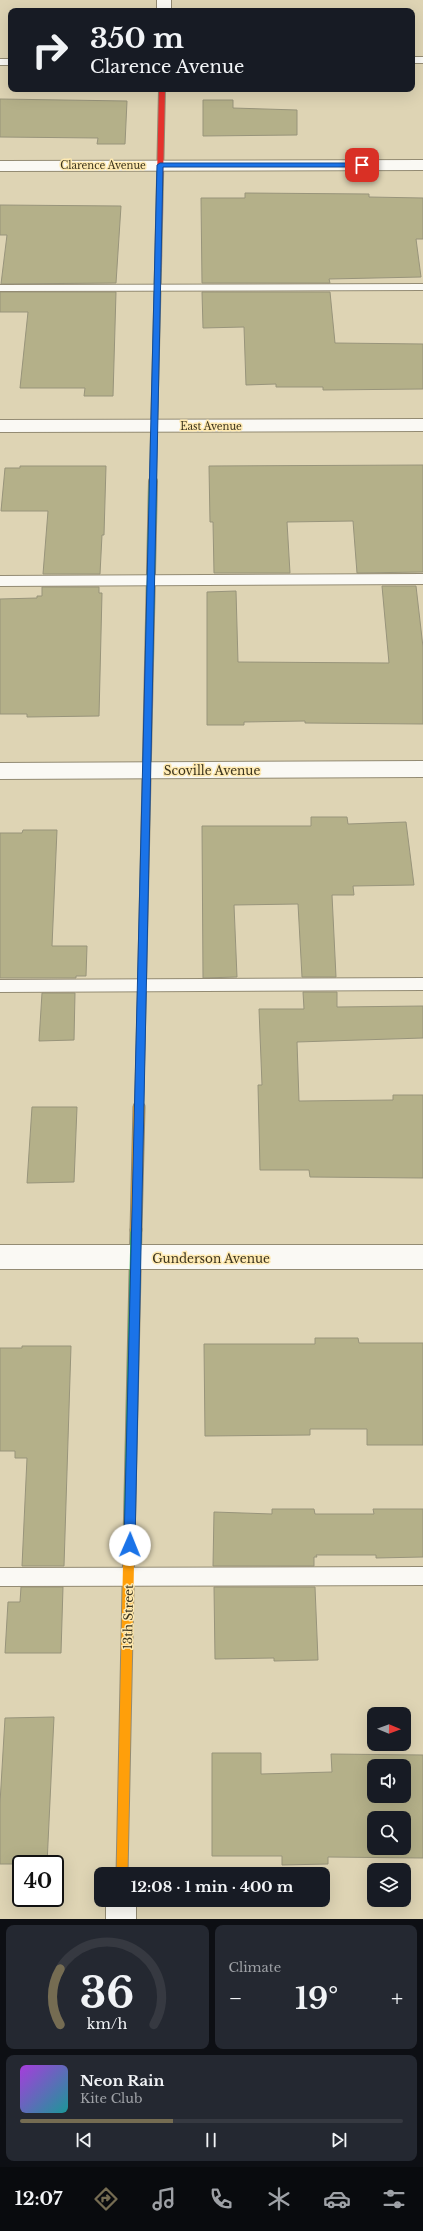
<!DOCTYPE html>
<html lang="en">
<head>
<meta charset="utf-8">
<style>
  :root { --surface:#171b24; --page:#242831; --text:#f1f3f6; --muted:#9ea1a6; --line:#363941; --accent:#756c52 }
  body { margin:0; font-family:"Libre Baskerville",serif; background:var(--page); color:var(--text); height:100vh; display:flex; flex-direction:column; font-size:15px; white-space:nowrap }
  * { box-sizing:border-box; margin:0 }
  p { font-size:13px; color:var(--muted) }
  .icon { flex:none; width:22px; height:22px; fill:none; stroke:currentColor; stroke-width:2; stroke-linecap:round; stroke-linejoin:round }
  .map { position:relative; height:1919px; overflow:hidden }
  .side { display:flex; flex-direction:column; gap:6px; padding:6px; background:#0d0f14; flex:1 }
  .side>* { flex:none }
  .guide { position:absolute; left:8px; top:8px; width:407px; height:84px; border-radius:8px; box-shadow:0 4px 16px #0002; background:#171b24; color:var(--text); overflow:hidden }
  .needle { width:26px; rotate:91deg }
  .controls { position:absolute; left:367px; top:1707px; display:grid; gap:8px }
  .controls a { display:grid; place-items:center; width:44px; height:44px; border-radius:8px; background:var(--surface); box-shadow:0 4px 16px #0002; font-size:20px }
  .speed { position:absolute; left:12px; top:1855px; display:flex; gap:8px; font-size:20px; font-weight:700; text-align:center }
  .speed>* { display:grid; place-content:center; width:52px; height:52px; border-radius:50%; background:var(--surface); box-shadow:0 4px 16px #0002; line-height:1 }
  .speed .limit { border:2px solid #111; border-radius:6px; background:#fff; color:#111 }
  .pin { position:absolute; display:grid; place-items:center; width:34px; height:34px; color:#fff; margin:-17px; border-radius:8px; box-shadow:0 2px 6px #0006 }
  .me { position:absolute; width:44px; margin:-22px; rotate:1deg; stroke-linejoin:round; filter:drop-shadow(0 0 3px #0008) }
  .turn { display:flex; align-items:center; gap:14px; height:84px; padding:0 16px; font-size:18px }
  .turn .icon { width:52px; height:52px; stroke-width:2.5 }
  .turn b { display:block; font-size:28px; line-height:34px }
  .big { font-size:30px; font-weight:700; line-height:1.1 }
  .side .widget { flex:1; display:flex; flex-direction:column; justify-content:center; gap:6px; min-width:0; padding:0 14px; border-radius:8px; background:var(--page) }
  .side .dial { align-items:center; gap:0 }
  .dial svg { height:104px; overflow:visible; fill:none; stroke:var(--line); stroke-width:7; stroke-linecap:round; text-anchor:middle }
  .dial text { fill:var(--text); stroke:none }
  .song { display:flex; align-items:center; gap:12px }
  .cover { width:48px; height:48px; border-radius:6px; background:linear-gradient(135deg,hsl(280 70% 55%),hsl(180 70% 35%)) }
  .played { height:4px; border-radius:2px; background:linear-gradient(90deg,var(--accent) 40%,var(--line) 40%) }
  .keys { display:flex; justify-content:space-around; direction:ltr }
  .heat { display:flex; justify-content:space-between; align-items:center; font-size:22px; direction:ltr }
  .side .tiles { flex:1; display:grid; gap:6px; grid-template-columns:1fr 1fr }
  .widget:last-child { grid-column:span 2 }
  .trip { position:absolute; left:94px; top:1867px; width:236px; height:40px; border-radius:8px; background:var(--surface); box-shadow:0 4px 16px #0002; font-weight:700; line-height:40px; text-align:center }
  .tabs { display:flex; height:64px; justify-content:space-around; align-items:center; background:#090b0e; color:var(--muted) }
  .tabs .icon { width:28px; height:28px }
  .tabs .current { color:var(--accent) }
  .tabs b { font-size:18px; color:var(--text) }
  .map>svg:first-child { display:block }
  .building { fill:#b4b089; stroke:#98947b; fill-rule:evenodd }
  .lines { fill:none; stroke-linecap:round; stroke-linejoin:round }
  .lane-casing { stroke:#938b73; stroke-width:2 }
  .street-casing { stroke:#938b73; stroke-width:2 }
  .fast-far2-casing { stroke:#938b73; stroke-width:8 }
  .fast-far1-casing { stroke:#938b73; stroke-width:10 }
  .fast-casing { stroke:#938b73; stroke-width:13 }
  .slow-far2-casing { stroke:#938b73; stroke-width:8 }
  .slow-far1-casing { stroke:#938b73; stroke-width:10 }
  .slow-casing { stroke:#938b73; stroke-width:13 }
  .jam-far1-casing { stroke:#938b73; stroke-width:8 }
  .jam-casing { stroke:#938b73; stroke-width:10 }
  .lane { fill:#faf9f4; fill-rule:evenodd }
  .street { fill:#faf9f4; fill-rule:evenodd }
  .fast-far2 { stroke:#30b455; stroke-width:6 }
  .fast-far1 { stroke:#30b455; stroke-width:8 }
  .fast { stroke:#30b455; stroke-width:11 }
  .slow-far2 { stroke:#ff9f0a; stroke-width:6 }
  .slow-far1 { stroke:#ff9f0a; stroke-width:8 }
  .slow { stroke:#ff9f0a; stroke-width:11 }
  .jam-far1 { stroke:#e5322d; stroke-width:6 }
  .jam { stroke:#e5322d; stroke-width:8 }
  .route { fill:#1a73e8; stroke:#114b97 }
  .labels { text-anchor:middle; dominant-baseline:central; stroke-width:3; stroke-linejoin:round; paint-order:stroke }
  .far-street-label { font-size:10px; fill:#3c341e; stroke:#fee9b0 }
  .street-label { font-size:12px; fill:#3c341e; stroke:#fee9b0 }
</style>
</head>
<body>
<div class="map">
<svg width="423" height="1919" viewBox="0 0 423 1919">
  <rect width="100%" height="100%" fill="#ded4b4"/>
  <!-- building -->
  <g class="building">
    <path d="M0 99 127 101 125 144H97L98 138 0 137Z"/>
    <path d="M203 100H233V108L297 110V135L203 136Z"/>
    <path d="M245 193 369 194V197L423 198V239H416L421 277 329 279 330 283H202L201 198H245Z"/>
    <path d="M0 205 121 206 116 283 1 284 7 235H0Z"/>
    <path d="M0 292H116L113 396H84L85 388H20L28 312H0Z"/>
    <path d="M202 292H330L335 343 423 344V389L323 390V387H276V384L246 385 244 327 203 328Z"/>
    <path d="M423 465V572L357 573 353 521 287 522 290 573H214L213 522H210L209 466Z"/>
    <path d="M20 466H106L104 535H102L100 574H43L48 511H1L5 468H20Z"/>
    <path d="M382 586H416L423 647V724L305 723V721L244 722V725H207V592L236 591 238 662 389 663Z"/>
    <path d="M42 587H99V593H102L99 716 27 717V714H0V599L37 598V596H42Z"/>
    <path d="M311 817H347L348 824 406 822 414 885 353 886 354 895H332L336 977H302L298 904 234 905 237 977 203 978 202 826H311Z"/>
    <path d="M23 830H57L52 946H87L86 976H76V978H0V833H22Z"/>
    <path d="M303 992H337V1007L423 1006V1038L297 1042 299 1101 393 1100V1095H423V1178L310 1177 309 1170H260L258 1085H262L259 1009H304Z"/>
    <path d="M42 993H75L74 1040 39 1041Z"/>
    <path d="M32 1107H77L74 1182 27 1183Z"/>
    <path d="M315 1338H358L359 1343H423V1445H367V1429H310V1435L205 1436 204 1344H315Z"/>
    <path d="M22 1346H71L64 1566H22L27 1458H15V1451H0V1348H22Z"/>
    <path d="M272 1509H314L315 1514H374L373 1509H423V1557L376 1558V1555H316L317 1557H314V1566H213L214 1512 272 1514Z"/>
    <path d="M21 1587H63L61 1653H5L8 1602H20Z"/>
    <path d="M214 1587H315L318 1660 274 1661V1658L215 1659Z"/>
    <path d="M54 1717 47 1864H0V1803L5 1718Z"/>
    <path d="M212 1753H261V1774L332 1772 331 1754 423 1755V1858L328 1857V1864L282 1865V1856H212ZM374 1766H404V1796H374ZM374 1818H404V1848H374Z"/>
  </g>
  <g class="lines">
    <!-- lane casing -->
    <g class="lane-casing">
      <g id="lane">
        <rect x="412" y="57" width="11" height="6"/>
        <rect x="0" y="59" width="11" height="6"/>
        <path d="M423 284V290L0 291V285Z"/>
        <path d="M423 574V584L0 586V576Z"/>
        <path d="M423 978V990L0 992V980Z"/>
        <path d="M423 1567V1585L0 1586V1568Z"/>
      </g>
    </g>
    <!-- street casing -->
    <g class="street-casing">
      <g id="street">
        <rect x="157" y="0" width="14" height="11"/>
        <path d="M423 160V170L0 171V161Z"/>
        <path d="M423 419V431L0 432V420Z"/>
        <path d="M423 761V777L0 779V763Z"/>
        <rect x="0" y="1245" width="423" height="24"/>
        <rect x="106" y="1900" width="30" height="19"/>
      </g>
    </g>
    <!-- fast-far2 casing -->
    <g class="fast-far2-casing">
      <path id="fast-far2" d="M153 482 154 432"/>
    </g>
    <!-- fast-far1 casing -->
    <g class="fast-far1-casing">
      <path id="fast-far1" d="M149 664 153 481"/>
    </g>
    <!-- fast casing -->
    <g class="fast-casing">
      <path id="fast" d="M129 1541 136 1230"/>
    </g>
    <!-- slow-far2 casing -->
    <g class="slow-far2-casing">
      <path id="slow-far2" d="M154 432 158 269"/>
    </g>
    <!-- slow-far1 casing -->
    <g class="slow-far1-casing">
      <path id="slow-far1" d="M139 1108 142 986"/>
    </g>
    <!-- slow casing -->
    <g class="slow-casing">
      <g id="slow">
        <path d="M136 1230 139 1107"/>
        <path d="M122 1874 129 1541"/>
      </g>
    </g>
    <!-- jam-far1 casing -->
    <g class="jam-far1-casing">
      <path id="jam-far1" d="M158 269 162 89"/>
    </g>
    <!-- jam casing -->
    <g class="jam-casing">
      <path id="jam" d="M142 986 149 664"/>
    </g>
    <!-- lane -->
    <use href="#lane" class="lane"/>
    <!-- street -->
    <use href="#street" class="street"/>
    <!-- fast-far2 -->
    <use href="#fast-far2" class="fast-far2"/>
    <!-- fast-far1 -->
    <use href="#fast-far1" class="fast-far1"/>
    <!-- fast -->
    <use href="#fast" class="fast"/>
    <!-- slow-far2 -->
    <use href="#slow-far2" class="slow-far2"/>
    <!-- slow-far1 -->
    <use href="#slow-far1" class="slow-far1"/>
    <!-- slow -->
    <use href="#slow" class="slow"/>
    <!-- jam-far1 -->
    <use href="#jam-far1" class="jam-far1"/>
    <!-- jam -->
    <use href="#jam" class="jam"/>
  </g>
  <!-- route -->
  <path class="route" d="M160 163H362L365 165 362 167H163L135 1545 133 1549 130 1550 126 1549 124 1545 157 165Z"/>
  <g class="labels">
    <!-- far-street labels -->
    <g class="far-street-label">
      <text x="103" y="165">Clarence Avenue</text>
      <text x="211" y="426">East Avenue</text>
    </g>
    <!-- street labels -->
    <g class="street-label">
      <text x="212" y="770">Scoville Avenue</text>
      <text x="211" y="1258">Gunderson Avenue</text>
      <text transform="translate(128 1617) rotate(-89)">13th Street</text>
    </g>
  </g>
</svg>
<div class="controls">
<a><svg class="needle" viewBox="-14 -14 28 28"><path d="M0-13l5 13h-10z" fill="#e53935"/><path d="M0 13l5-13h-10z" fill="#9ea1a6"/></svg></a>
<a><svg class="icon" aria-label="sound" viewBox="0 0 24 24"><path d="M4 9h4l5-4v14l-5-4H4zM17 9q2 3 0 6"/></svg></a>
<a><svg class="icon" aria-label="search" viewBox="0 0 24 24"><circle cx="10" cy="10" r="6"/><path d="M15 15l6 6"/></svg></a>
<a><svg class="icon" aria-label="layers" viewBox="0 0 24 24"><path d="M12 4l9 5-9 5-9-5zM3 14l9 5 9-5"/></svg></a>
</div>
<div class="speed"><div class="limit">40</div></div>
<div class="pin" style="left:362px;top:165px;background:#d93025"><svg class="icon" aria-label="arrive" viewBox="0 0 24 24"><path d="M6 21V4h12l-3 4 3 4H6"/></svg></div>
<svg class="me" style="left:130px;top:1545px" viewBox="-20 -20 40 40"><circle r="19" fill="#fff"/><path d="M0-13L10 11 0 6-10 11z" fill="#1a73e8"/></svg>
<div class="trip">12:08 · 1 min · 400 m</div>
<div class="guide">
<div class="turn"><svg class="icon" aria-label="right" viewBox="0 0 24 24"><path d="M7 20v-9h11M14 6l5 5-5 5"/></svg><div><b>350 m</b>Clarence Avenue</div></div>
</div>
</div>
<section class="side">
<div class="tiles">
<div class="widget dial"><svg viewBox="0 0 100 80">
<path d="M14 69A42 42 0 1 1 86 69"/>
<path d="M14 69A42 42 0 0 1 14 26" stroke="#756c52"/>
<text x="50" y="56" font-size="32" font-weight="700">36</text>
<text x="50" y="72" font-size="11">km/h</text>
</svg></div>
<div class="widget"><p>Climate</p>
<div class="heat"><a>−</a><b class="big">19°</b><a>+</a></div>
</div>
<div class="widget">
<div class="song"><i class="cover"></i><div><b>Neon Rain</b><p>Kite Club</p></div></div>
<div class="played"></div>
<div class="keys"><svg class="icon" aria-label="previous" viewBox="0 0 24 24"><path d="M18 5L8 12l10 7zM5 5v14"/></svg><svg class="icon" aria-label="pause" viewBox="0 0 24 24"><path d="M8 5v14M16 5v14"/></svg><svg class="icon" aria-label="next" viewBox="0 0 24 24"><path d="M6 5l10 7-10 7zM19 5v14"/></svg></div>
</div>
</div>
</section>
<nav class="tabs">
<b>12:07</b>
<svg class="icon current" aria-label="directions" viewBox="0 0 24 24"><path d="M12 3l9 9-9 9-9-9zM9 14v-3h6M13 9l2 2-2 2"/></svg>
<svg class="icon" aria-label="music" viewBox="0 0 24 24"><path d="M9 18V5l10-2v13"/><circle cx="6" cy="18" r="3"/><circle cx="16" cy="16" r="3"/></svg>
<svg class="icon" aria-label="phone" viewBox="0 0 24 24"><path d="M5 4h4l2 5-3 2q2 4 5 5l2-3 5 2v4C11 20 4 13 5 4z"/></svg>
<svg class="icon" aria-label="climate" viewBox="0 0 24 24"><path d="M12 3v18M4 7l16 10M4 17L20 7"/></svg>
<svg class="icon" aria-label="car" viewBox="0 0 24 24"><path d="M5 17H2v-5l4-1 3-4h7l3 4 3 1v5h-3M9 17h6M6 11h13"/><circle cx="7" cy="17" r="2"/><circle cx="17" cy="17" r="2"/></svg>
<svg class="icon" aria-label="filters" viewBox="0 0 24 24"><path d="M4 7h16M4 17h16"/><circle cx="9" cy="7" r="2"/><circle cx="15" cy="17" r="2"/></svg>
</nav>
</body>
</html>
